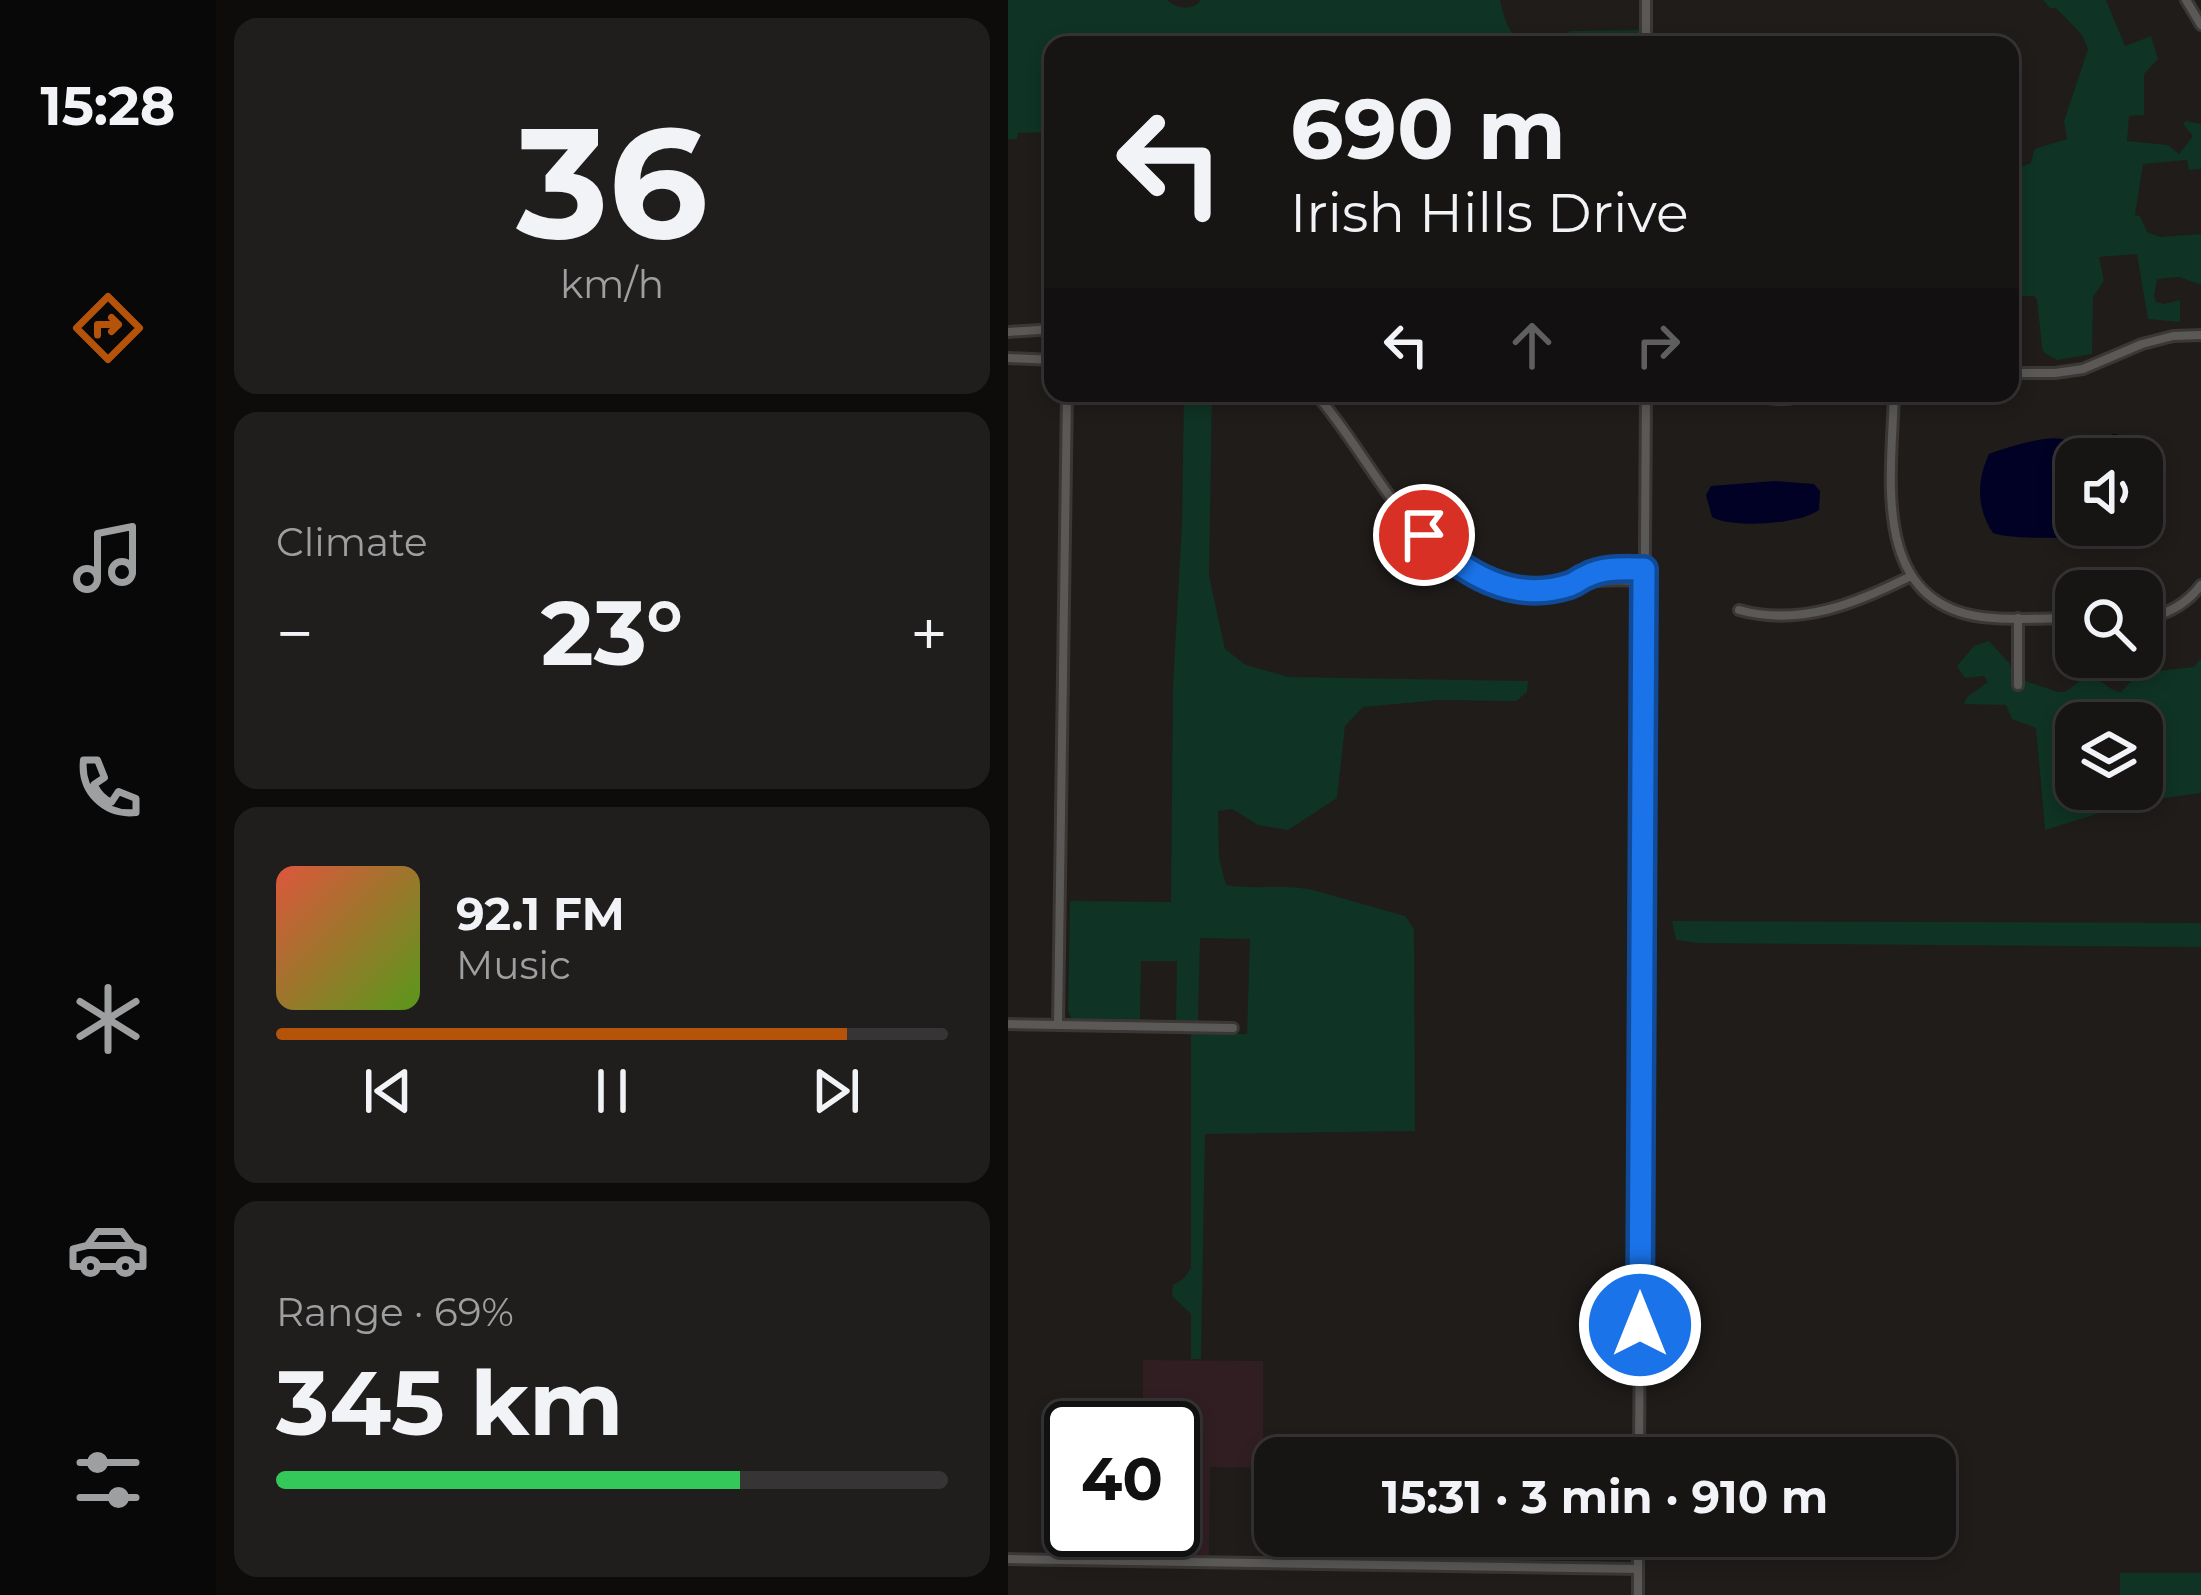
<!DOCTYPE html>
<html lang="en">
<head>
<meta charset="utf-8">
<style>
  :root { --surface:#171514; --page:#201e1d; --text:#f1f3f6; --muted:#9e9fa0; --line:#363434; --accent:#b45309 }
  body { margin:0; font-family:Montserrat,sans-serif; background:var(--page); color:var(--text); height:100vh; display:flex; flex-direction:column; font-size:45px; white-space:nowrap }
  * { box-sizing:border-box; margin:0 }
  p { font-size:39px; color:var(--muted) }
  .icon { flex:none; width:66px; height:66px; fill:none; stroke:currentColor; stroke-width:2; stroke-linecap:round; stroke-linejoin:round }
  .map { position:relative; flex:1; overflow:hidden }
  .panel { display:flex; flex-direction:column; gap:18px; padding:18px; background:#0d0c0b; width:792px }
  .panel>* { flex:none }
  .guide { position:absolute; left:36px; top:36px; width:975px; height:366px; border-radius:24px; box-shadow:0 6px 18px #0003,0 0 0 3px var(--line); background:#171514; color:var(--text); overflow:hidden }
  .fabs { position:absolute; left:1047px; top:438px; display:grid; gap:24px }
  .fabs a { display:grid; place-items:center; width:108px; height:108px; border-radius:24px; background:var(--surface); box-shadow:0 6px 18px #0003,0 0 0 3px var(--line); font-size:60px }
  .speed { position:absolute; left:36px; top:1401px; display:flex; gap:24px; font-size:60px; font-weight:700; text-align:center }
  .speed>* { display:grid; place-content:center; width:156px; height:156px; border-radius:50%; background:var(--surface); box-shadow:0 6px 18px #0003,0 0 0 3px var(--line); line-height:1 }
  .speed .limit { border:6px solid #111; border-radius:18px; background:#fff; color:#111 }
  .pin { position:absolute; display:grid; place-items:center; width:102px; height:102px; color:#fff; margin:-51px; border:6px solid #fff; border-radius:50%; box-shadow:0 3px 12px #0007 }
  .me { position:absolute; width:132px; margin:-66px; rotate:0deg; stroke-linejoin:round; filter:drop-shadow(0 0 9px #0008) }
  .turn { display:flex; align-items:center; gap:42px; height:252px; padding:0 48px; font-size:54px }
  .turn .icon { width:156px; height:156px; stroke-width:2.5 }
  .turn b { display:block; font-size:84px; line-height:102px }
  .lanes { display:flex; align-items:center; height:114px; padding:0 48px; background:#0003; justify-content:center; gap:60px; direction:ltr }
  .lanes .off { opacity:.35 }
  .big { font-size:90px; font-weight:700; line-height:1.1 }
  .panel .tile { flex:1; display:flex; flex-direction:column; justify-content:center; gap:18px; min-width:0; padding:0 42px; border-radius:24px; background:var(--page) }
  .panel .dial { align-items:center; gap:0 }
  .dial b { font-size:156px; line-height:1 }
  .song { display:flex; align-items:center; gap:36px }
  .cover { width:144px; height:144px; border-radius:18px; background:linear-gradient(135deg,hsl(10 70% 55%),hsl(90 70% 35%)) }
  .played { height:12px; border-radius:6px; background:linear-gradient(90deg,var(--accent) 85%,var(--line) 85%) }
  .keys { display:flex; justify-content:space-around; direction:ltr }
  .heat { display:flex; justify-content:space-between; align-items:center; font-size:66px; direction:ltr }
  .charge { height:18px; border-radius:9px; background:linear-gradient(90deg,#34c759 69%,var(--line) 0) }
  .trip { position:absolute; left:246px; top:1437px; width:702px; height:120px; border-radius:24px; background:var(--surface); box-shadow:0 6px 18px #0003,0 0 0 3px var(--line); font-weight:700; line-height:120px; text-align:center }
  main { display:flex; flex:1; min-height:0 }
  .dock { display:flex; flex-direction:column; width:216px; justify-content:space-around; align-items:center; background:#090808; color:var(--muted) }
  .dock .icon { width:84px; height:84px }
  .dock .current { color:var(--accent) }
  .dock b { font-size:54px; color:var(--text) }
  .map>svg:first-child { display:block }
  .industrial { fill:#301e23 }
  .green { fill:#0f3325; fill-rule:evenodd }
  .water { fill:#000124 }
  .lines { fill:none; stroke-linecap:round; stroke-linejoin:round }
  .minor-casing { stroke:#3a3735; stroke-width:14 }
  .minor { stroke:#5b5958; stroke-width:8 }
  .route-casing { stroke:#114b97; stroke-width:30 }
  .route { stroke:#1a73e8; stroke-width:21 }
</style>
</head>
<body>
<main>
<nav class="dock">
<b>15:28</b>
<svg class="icon current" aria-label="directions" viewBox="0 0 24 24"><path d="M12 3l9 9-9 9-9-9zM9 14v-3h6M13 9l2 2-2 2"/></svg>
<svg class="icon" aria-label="music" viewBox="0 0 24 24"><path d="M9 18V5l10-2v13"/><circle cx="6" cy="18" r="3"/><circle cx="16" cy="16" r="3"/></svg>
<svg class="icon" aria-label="phone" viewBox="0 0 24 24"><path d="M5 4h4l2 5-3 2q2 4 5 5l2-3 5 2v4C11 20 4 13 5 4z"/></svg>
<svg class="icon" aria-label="climate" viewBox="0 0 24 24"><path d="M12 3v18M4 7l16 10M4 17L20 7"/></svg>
<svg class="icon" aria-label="car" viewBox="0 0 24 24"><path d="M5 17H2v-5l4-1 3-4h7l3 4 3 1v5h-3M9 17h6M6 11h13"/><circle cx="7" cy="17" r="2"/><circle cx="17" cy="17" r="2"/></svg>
<svg class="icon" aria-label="filters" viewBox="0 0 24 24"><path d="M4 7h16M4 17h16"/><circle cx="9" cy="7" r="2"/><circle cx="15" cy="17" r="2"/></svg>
</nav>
<section class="panel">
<div class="tile dial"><b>36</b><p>km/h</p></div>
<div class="tile"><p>Climate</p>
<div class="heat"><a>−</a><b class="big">23°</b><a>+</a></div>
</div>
<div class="tile">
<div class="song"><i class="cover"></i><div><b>92.1 FM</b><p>Music</p></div></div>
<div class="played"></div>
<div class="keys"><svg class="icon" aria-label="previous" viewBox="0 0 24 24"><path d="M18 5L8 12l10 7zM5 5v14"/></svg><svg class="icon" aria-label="pause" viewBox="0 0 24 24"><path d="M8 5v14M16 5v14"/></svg><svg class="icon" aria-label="next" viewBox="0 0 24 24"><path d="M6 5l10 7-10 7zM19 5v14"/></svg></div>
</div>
<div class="tile"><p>Range · 69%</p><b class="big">345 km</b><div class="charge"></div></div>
</section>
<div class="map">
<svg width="1193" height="1595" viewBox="0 0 1193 1595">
  <rect width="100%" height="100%" fill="#1f1c1a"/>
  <!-- industrial -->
  <path class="industrial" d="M135 1360 255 1361V1468L202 1467 201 1555H187L188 1466H165V1428H135Z"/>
  <!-- green -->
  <g class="green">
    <path d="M0 0H159C169 9 185 11 193 0H492C502 44 511 46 553 42L562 31 631 30V45H45V132L10 133 9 139H0Z"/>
    <path d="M1035 0H1098L1117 46 1143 36 1150 59 1136 74V115L1121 116 1119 141 1160 145 1171 154 1185 136 1175 124 1178 121 1193 124V169L1181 170 1179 160 1135 164 1127 215 1132 216 1139 232 1152 237 1193 234V285L1171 277 1149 279 1146 297 1148 302 1157 304 1172 300V322L1140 319 1129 254 1091 257 1096 281 1085 297 1084 354 1049 360 1036 353 1034 347 1029 299 1026 296H1002V176L1008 169 1023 163 1026 150 1030 148 1059 139 1056 121 1080 49 1074 35 1048 8H1042Z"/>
    <path d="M176 393H204L201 576 217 649 238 665 281 677 520 681 519 692 508 701 431 700 355 707 337 726 329 798 280 830 250 825 224 809 210 811 211 858 218 885C247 890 276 884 305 890L397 916 406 929 407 1131 197 1134 193 1359H183V1314L164 1296 165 1285 176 1278 183 1268V1033L239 1034 242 939 192 938 190 1021 168 1020 169 961H133L132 1020 64 1019 60 1011 62 901 163 902 165 685 174 523Z"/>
    <path d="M981 641 1002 664 1005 677 1050 692H1057L1078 676C1093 676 1099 691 1113 692L1131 673 1186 667 1193 658V793L1127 802 1037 830 1028 728 1004 719 998 705 956 704 959 697 980 682 976 676 957 678 949 666 966 646ZM1068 723H1134V789H1068Z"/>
    <path d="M664 921 1193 923V947L690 943 668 940Z"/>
    <rect x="1112" y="1573" width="81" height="22"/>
  </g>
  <!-- water -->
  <g class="water">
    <path d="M1106 434C1121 436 1127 445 1129 459H1068V525H1113L1110 527C1090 539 1008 541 985 533 968 508 969 480 981 454 998 448 1037 435 1054 439 1064 442 1070 453 1078 458 1092 452 1086 441 1106 434Z"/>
    <path d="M767 481 806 484 812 491 811 510C792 524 725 529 704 517L698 495 703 486Z"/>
  </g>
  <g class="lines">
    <!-- minor casing -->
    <g class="minor-casing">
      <g id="minor">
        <path d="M638 0V45"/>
        <path d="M1178 0 1193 25"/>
        <path d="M0 332 45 329"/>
        <path d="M0 358 45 360"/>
        <path d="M1002 373H1047L1075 369 1134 344 1165 336 1193 335"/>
        <path d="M307 393C367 460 411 581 516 589 538 591 559 585 580 582 598 579 617 580 636 581"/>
        <path d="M733 393C759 399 779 403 805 393"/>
        <path d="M886 393C884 475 861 602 974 617 1005 621 1037 618 1068 618"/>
        <path d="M573 579 595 570 636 569"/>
        <path d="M731 610C792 627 849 603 903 576"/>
        <path d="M1010 618V685"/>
        <path d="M1134 619C1159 615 1178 605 1193 585"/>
        <path d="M0 1024 225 1028"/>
        <path d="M50 1024 59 393"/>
        <path d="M631 1458 638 393"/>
        <path d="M0 1559 630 1569"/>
        <path d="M630 1595V1536"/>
      </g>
    </g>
    <!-- minor -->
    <use href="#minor" class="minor"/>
  </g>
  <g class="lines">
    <!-- route casing -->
    <g class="route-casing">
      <path id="route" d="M416 535C456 573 504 604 562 585 570 582 571 579 579 576 596 567 617 569 636 569L632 1325"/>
    </g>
    <!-- route -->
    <use href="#route" class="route"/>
  </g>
</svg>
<div class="fabs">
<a><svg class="icon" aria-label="sound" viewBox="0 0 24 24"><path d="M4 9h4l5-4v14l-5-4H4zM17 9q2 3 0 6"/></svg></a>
<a><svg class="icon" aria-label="search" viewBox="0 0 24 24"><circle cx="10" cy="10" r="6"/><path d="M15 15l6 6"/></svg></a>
<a><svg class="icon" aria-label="layers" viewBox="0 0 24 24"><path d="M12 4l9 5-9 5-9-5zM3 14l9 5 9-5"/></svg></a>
</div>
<div class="speed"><div class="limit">40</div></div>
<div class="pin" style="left:416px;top:535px;background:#d93025"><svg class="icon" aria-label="arrive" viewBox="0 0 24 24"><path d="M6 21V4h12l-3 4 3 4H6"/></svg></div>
<svg class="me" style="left:632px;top:1325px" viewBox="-20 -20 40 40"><circle r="17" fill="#1a73e8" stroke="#fff" stroke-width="3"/><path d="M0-11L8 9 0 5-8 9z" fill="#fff"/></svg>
<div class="trip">15:31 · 3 min · 910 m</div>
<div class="guide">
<div class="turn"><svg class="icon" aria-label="left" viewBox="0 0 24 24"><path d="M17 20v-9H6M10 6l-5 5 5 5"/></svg><div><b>690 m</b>Irish Hills Drive</div></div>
<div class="lanes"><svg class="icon" aria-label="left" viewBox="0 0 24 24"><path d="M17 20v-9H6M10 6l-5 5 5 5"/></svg><svg class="icon off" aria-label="ahead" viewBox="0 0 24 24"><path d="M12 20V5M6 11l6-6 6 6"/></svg><svg class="icon off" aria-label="right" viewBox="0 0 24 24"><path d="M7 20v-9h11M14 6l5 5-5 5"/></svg></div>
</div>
</div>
</main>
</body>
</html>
